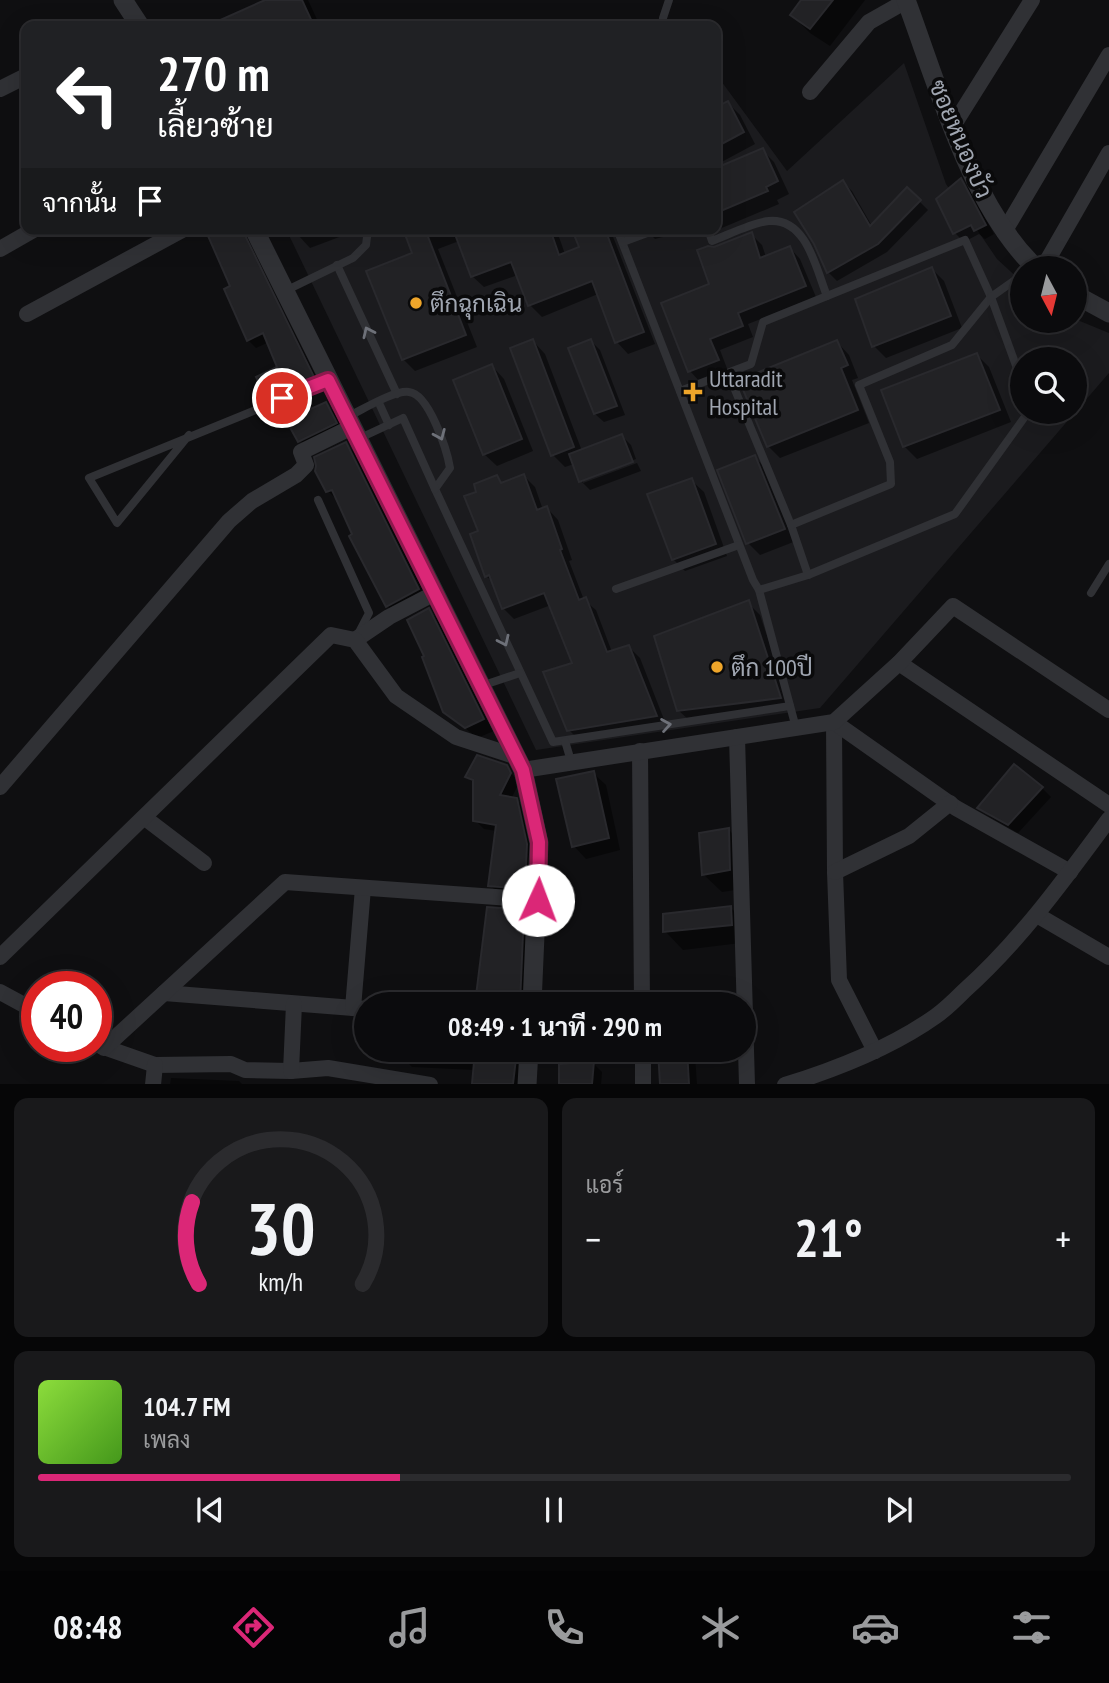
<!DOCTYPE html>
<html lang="th">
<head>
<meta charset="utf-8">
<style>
  :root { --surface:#0b0b0d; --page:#19191b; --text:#f1f3f6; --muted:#9a9b9d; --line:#2b2b2e; --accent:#db2777 }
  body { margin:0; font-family:"PT Sans Narrow",Sarabun,sans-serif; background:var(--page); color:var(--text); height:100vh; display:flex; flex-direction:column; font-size:26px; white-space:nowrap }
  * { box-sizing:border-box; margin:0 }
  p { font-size:23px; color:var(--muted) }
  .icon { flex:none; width:38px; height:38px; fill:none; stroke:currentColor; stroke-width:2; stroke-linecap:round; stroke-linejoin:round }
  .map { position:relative; height:1084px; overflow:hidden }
  .side { display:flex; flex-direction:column; gap:14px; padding:14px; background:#060607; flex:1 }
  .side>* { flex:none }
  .hud { position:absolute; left:21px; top:21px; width:700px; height:214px; border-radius:14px; box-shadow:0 7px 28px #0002,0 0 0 2px var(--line); background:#202124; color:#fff; overflow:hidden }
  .needle { width:46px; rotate:173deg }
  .tools { position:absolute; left:1010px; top:256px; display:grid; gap:14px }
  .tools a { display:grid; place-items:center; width:77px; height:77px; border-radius:50%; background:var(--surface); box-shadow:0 7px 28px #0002,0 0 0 2px var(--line); font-size:35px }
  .speed { position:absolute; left:21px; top:971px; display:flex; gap:14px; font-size:35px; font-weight:700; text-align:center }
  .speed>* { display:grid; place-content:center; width:91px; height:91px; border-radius:50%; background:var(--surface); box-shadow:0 7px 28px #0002,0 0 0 2px var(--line); line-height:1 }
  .speed .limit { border:10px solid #d22; background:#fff; color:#111 }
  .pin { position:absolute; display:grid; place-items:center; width:60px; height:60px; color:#fff; margin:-30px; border:4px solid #fff; border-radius:50%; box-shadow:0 2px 7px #0007 }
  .me { position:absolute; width:77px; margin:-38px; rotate:2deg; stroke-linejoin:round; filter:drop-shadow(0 0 5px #0008) }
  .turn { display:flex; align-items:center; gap:24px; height:147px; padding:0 21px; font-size:32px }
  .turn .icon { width:91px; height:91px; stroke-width:2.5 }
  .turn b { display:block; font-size:49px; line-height:60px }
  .then { display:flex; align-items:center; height:66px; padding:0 21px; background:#0003; gap:14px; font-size:26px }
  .big { font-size:52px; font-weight:700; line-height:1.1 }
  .side .card { flex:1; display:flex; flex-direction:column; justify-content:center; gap:10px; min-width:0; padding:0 24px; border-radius:14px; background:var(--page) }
  .side .dial { align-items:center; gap:0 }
  .dial svg { height:182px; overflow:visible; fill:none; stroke:var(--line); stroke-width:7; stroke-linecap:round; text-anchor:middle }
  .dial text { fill:var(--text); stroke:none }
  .song { display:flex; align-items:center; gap:21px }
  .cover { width:84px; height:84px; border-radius:10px; background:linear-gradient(135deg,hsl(90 70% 55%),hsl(100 70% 35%)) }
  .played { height:7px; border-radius:4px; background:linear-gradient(90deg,var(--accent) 35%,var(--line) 35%) }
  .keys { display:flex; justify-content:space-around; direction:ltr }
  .heat { display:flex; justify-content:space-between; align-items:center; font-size:38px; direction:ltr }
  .side .tiles { flex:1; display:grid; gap:14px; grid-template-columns:1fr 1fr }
  .card:last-child { grid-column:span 2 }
  .trip { position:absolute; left:354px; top:992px; width:402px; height:70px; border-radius:35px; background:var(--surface); box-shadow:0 7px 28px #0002,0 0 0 2px var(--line); font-weight:700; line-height:70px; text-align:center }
  .dock { display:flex; height:112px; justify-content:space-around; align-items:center; background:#040405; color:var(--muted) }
  .dock .icon { width:49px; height:49px }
  .dock .active { color:var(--accent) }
  .dock b { font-size:32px; color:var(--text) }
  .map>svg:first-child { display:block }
  .built { fill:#1b1b1e; fill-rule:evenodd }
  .shadow { fill:#0007; fill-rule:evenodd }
  .building { fill:#222225; stroke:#29292d; stroke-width:2 }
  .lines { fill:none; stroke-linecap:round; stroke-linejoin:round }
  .service { stroke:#303135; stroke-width:8 }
  .minor { stroke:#303135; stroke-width:16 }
  .tertiary { stroke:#303135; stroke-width:19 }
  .oneway { stroke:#6e7179 }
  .route-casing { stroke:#8e194d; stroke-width:18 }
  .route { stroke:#db2777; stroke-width:12 }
  .poi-dot { fill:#eea52a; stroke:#0a0a0b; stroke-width:2.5 }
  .labels { text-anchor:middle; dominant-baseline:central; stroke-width:7; stroke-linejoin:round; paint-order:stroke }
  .street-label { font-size:24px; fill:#a0a6b1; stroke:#0a0a0b }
  .poi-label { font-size:24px; fill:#a0a6b1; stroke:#0a0a0b; text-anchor:start }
</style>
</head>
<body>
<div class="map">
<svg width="1109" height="1085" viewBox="0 0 1109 1085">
  <rect width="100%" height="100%" fill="#0f0f11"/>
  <!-- built -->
  <path class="built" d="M904 63 946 184 997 259 1022 282V320L1075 319 1109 333V373L820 708 536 750 286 229H716V74L787 171ZM1022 359H1074V411H1022Z"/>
  <!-- shadow -->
  <g class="shadow">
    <path d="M269 0H308L320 26H219L218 23Z"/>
    <path d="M803 0H865L830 46 810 33 792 15Z"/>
    <path d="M728 103 740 115 755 144 716 165V109Z"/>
    <path d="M762 150 774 162 789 194 777 200 779 204 717 230 716 170Z"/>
    <path d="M961 180 969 189 994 234 985 239 979 234 964 242 955 233 938 199Z"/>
    <path d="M843 182 852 191 872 226 907 189 928 210 887 252 837 281 828 272Z"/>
    <path d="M207 229H251L250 244 321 387 277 405 269 397 279 368 269 342 256 348 248 340 233 287Z"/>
    <path d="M295 229H358V230L310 248 298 235Z"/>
    <path d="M405 229H610L655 344 628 354 617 342 598 294 542 317 530 305 518 275 484 287 472 276 459 241 438 249 477 347 415 371 403 359 414 254ZM575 231 581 248 565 254 559 237Z"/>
    <path d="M645 229H677L679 233 655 239Z"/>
    <path d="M751 234 762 245 766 257 790 248 800 259 816 297 748 324 753 337 720 350 728 371 700 382 690 371 712 285 715 249Z"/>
    <path d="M932 269 944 281 962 328 886 358 874 346Z"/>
    <path d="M533 341 545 354 582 451 622 436 631 445 636 459 583 479V483L637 463 641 471 590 490 581 481 574 464 565 467 553 455Z"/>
    <path d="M591 341 600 350 625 415 604 422 595 414Z"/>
    <path d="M837 342 849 355 858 378 852 380 869 423 780 458 768 446Z"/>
    <path d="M977 355 989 367 1011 422 917 459 904 446 883 391Z"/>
    <path d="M492 366 504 379 533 451 497 466 484 454Z"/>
    <path d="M326 404 335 413 344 432 309 449 300 440Z"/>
    <path d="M346 444 356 454 429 600 398 616 387 606 338 501 328 491Z"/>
    <path d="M755 457 767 470 796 541 760 555 748 543Z"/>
    <path d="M524 476 535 487 543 510 547 508 558 520 572 560 569 561 584 600 596 610 612 652 629 647 640 658 667 727 580 741 569 730 574 664 551 605 514 619 503 608 494 583 486 576 480 532 478 493 497 478 503 484Z"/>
    <path d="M691 480 704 492 727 556 685 571 673 559Z"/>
    <path d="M748 603 760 615 792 710 691 722 678 710Z"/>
    <path d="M428 610 440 621 494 731 477 738 445 711Z"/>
    <path d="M506 766 519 783 511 799 516 800 525 809 535 854 533 897 499 894 490 885 497 831 484 829 475 820V784L467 777Z"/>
    <path d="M593 773 606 785 620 850 586 859 574 846Z"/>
    <path d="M1042 788 1051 797 1018 833 989 816 980 807Z"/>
    <path d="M729 830 747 848 748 888 722 892 703 874Z"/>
    <path d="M731 908 749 926V942L683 950 665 931Z"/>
    <path d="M488 909 523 911 535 923 532 1004H477Z"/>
    <path d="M404 1050H526L522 1085H475V1070L412 1067 403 1058Z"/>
    <path d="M660 1050H690L695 1055 697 1085H662Z"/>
    <path d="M593 1063 602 1072 601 1085H561V1066Z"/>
    <path d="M171 1078 239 1081 243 1085H170Z"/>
  </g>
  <!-- building -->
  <g class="building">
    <path d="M265 0H302L314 26H207Z"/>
    <path d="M801 0H833L810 29 790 15Z"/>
    <path d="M728 101 744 132 716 147V107Z"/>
    <path d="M763 148 778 181 766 187 768 191 716 213V168Z"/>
    <path d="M961 178 986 225 974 231 971 225 953 234 936 199Z"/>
    <path d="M843 180 870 226 907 187 921 200 878 244 827 273 814 244 794 212Z"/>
    <path d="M205 229H242L315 379 267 398 256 377 277 367 263 333 247 341 224 289 230 286Z"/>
    <path d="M403 229H425L466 335 402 360 366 271 412 253Z"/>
    <path d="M453 229H550L559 255 579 247 573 232 580 229H605L644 332 615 343 592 281 528 306 511 262 471 277Z"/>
    <path d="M752 232 760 258 790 246 806 286 738 313 743 326 710 339 719 360 688 372 661 303 709 284 697 250 708 246 714 247Z"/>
    <path d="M932 267 951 316 872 347 855 299Z"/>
    <path d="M533 339 574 447 551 456 510 348Z"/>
    <path d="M591 339 617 406 594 414 568 348Z"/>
    <path d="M837 340 848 365 841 368 858 410 767 447 739 380Z"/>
    <path d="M977 353 1000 410 903 447 881 390Z"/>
    <path d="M492 364 522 439 483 455 453 380Z"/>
    <path d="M326 402 337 423 298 442 286 420Z"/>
    <path d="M622 434 633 462 579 482 569 454Z"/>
    <path d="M346 442 419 589 386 607 349 536 352 534 332 490 326 492 315 471 316 466 314 457Z"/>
    <path d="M755 455 785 529 746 544 717 470Z"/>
    <path d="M524 474 537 510 547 506 562 549 560 550 579 600 586 597 607 652 629 645 657 716 567 731 543 672 572 663 544 593 502 609 489 575 485 577 470 534 478 531 464 496 476 492 474 484 497 475 501 483Z"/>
    <path d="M692 478 716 544 672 560 647 494Z"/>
    <path d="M749 600 781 698 677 711 654 636Z"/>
    <path d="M429 608 484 719 465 728 443 712 422 657 424 656 407 620Z"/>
    <path d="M477 755 507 765 511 773 500 795 517 798 527 844 525 889 488 886 496 825 473 821V780L465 777Z"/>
    <path d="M1014 764 1043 787 1008 825 977 808Z"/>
    <path d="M594 771 609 838 572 847 556 779Z"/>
    <path d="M729 828 730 870 702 875 699 833Z"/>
    <path d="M731 906 732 925 663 932V914Z"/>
    <path d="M487 907 524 910 520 1004H475Z"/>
    <path d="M409 1050H517L513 1084H472L474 1062 408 1059Z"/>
    <path d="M658 1050H687L689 1084H660Z"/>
    <path d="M594 1061 592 1084H559V1064Z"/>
  </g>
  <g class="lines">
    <!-- service -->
    <g class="service">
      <path d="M663 18 669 0"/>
      <path d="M617 229 753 580 759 590 796 728"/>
      <path d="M708 229 712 241C728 235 753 222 769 221 807 218 816 269 827 296"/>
      <path d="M623 242 658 229"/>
      <path d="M337 265 397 394"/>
      <path d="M285 291 353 258 366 245 368 229"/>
      <path d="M728 373 791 525 808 575"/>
      <path d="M680 391 751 364 763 322 965 240 991 297 1022 382"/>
      <path d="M379 403 389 425"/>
      <path d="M347 417C362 410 394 390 409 392 429 394 447 450 450 468L435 489 553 742 790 706"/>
      <path d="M189 435 117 523 89 478 329 380"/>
      <path d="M358 439 403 418 435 489"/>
      <path d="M318 500 369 613 358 634"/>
      <path d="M791 525 891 484 890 462 859 385 952 345 991 297 1022 275"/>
      <path d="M616 589 739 545"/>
      <path d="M759 590 808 575 955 514 1029 411"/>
      <path d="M1091 593 1109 564"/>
      <path d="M481 686 520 673"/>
      <path d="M565 741 571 761"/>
    </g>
    <!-- minor -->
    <g class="minor">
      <path d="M0 89 26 76"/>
      <path d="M810 92 869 22 906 1"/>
      <path d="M953 126 1032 0"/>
      <path d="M1004 232 1109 55"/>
      <path d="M0 249 35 229"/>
      <path d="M1043 268 1109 153"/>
      <path d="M27 314 184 229"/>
      <path d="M355 640 389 617 435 593"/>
      <path d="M899 663 1109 805"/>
      <path d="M834 722 835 872 839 980 875 1051"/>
      <path d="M834 722 956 808 1070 872"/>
      <path d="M737 737 747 1085"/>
      <path d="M640 751 642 1004"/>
      <path d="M523 770 834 722 899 663 953 606 1109 710"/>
      <path d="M0 787 229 521 252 501 296 475 306 465 301 452 352 427"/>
      <path d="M145 818 204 863"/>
      <path d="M835 872 909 836 950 803"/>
      <path d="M1037 915 1109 957"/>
      <path d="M0 957 331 635 355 640 396 696 456 737 517 757"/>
      <path d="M0 992 37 1012"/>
      <path d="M164 993 366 1009"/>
      <path d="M353 1008 363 888"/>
      <path d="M98 1045 155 1065 231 1064 245 1070 291 1071 328 1068 430 1085"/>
      <path d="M104 1048 285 882 538 900"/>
      <path d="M643 1050V1085"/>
      <path d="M291 1071 294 1004"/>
      <path d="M153 1085 155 1065"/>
      <path d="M785 1085C837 1069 891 1048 936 1016 946 1009 955 1000 964 991 1020 941 1064 880 1109 819"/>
    </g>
    <!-- tertiary -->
    <g class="tertiary">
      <path d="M123 0 140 26"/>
      <path d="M906 0C937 83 971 207 1036 268"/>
      <path d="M254 229 523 770 539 843 532 1004"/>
      <path d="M1074 294 1109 313"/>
      <path d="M527 1085 529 1050"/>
    </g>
  </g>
  <!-- one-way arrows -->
  <defs><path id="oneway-chevron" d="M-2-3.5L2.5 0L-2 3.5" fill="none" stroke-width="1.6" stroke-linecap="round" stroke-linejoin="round" transform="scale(1.75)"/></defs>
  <g class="oneway">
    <use href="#oneway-chevron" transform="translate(368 332) rotate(-115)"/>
    <use href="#oneway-chevron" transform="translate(440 435) rotate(67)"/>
    <use href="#oneway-chevron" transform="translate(504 641) rotate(65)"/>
    <use href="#oneway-chevron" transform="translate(666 725) rotate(-9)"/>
  </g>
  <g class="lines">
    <!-- route casing -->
    <g class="route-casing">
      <path id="route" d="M282 398 328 380 523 770 539 842 538 900"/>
    </g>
    <!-- route -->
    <use href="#route" class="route"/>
  </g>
  <!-- markers -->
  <g class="poi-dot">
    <circle cx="416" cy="303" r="7"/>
    <path d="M689.5 381.5h7v7h7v7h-7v7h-7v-7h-7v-7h7z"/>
    <circle cx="717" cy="667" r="7"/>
  </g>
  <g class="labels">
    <!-- street labels -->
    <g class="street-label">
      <text transform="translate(961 139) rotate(67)">ซอยหนองบัว</text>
    </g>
    <!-- poi labels -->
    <g class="poi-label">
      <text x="430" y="303">ตึกฉุกเฉิน</text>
      <text x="709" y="378">Uttaradit<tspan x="709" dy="28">Hospital</tspan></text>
      <text x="731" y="667">ตึก 100ปี</text>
    </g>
  </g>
</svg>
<div class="tools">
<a><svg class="needle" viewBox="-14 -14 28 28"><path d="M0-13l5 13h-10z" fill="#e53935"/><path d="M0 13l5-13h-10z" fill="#9a9b9d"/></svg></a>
<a><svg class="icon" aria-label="search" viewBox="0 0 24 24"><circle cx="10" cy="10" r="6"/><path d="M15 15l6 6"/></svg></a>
</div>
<div class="speed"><div class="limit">40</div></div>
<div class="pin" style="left:282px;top:398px;background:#d93025"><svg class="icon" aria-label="arrive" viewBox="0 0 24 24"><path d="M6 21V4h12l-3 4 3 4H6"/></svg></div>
<svg class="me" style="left:538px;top:900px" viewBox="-20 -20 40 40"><circle r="19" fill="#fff"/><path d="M0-13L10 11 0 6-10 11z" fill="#db2777"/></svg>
<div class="trip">08:49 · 1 นาที · 290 m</div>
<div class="hud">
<div class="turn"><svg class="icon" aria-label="left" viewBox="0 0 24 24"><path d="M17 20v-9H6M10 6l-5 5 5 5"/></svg><div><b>270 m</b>เลี้ยวซ้าย</div></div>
<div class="then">จากนั้น<svg class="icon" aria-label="arrive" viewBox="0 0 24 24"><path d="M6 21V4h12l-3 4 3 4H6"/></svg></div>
</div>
</div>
<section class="side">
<div class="tiles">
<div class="card dial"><svg viewBox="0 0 100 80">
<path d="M14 69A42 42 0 1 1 86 69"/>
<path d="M14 69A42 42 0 0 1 11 33" stroke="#db2777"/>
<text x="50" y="56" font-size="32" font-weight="700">30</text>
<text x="50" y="72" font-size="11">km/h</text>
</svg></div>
<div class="card"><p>แอร์</p>
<div class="heat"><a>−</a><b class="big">21°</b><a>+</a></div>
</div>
<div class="card">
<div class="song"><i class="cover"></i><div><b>104.7 FM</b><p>เพลง</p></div></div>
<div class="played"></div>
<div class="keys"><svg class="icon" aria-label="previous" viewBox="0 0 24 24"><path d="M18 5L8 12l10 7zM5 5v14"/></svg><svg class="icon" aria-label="pause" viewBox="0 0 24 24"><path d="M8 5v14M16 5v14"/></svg><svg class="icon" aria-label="next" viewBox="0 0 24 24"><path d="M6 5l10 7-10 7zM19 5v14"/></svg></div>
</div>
</div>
</section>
<nav class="dock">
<b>08:48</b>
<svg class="icon active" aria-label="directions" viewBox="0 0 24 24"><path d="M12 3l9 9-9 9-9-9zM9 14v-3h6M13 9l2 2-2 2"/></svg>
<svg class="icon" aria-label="music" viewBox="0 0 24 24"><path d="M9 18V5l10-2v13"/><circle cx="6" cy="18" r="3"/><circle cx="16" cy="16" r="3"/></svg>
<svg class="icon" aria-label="phone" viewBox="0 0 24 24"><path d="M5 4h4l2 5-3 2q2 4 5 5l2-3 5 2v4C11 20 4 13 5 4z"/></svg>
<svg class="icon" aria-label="climate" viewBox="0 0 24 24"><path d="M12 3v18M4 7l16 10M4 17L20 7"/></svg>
<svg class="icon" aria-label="car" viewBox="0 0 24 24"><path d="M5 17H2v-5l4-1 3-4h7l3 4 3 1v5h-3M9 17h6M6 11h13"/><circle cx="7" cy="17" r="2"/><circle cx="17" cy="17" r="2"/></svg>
<svg class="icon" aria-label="filters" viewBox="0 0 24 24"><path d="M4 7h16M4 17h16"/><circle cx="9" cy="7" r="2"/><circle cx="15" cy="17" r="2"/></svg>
</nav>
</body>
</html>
